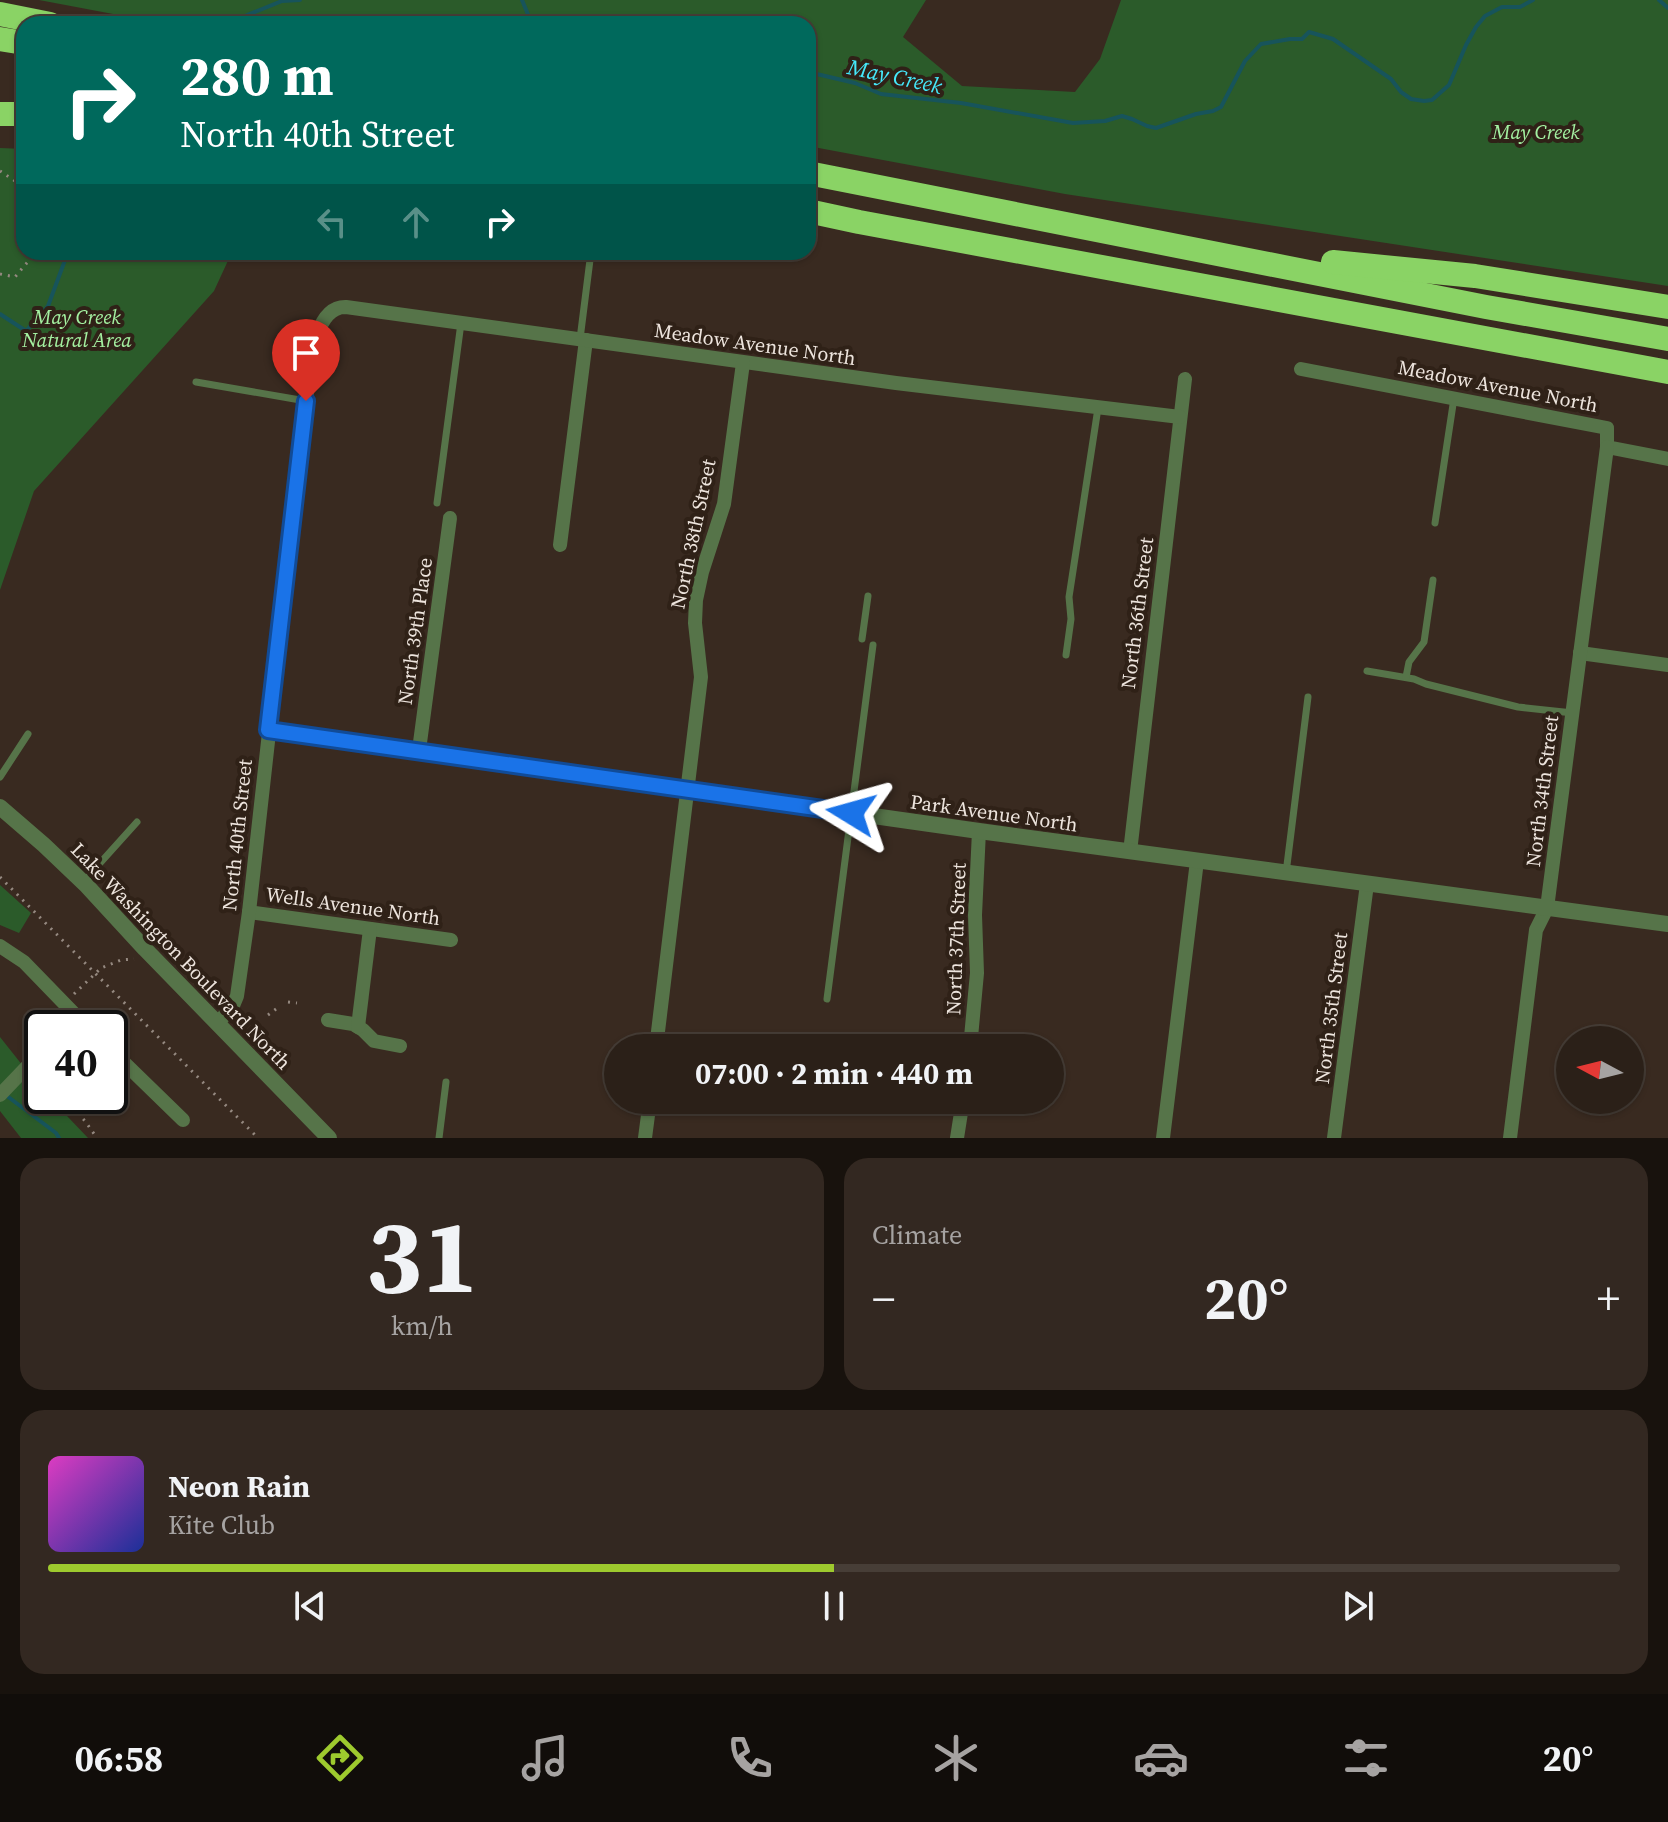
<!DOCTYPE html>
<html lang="en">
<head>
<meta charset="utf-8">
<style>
  :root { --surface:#2b2018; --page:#332821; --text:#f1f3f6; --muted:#a6a3a2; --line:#473e37; --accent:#9eca2e }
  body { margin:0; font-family:"Source Serif 4",serif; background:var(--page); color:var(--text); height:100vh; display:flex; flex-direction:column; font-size:30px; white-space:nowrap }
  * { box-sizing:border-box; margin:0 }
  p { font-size:26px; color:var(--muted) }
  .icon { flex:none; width:44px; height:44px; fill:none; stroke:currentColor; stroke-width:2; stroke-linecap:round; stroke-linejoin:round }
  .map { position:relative; height:1138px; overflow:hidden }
  .sheet { display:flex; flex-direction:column; gap:20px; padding:20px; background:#18120d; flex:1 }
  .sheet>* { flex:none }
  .banner { position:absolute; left:16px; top:16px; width:800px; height:244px; border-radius:24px; box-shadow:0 2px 6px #0004,0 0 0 2px var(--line); background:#00695c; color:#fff; overflow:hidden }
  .needle { width:52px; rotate:277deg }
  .controls { position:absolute; left:1556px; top:1026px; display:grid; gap:16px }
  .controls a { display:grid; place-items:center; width:88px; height:88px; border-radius:50%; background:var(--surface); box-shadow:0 2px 6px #0004,0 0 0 2px var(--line); font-size:40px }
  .speed { position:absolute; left:24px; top:1010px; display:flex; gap:16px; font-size:40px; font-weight:700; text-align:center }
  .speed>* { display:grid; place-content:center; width:104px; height:104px; border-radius:50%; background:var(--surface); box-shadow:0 2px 6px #0004,0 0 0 2px var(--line); line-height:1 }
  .speed .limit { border:4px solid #111; border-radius:12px; background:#fff; color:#111 }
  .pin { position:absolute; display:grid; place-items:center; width:68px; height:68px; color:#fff; margin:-82px -34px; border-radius:50% 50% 50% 0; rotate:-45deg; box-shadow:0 0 8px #0007 }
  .pin .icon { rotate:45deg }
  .me { position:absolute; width:88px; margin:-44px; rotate:278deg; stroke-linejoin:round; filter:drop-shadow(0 0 6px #0008) }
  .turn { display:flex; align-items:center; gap:28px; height:168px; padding:0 32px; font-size:36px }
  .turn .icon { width:104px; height:104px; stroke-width:2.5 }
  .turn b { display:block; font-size:56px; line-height:68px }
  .lanes { display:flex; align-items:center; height:76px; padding:0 32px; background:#0003; justify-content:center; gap:40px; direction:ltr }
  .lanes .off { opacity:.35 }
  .big { font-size:60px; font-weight:700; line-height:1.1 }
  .sheet .card { flex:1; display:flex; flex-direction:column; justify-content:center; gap:12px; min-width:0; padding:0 28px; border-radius:24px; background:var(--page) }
  .sheet .dial { align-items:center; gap:0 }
  .dial b { font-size:104px; line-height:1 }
  .song { display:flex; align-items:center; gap:24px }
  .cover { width:96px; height:96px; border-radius:12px; background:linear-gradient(135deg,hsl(310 70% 55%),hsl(230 70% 35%)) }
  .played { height:8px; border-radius:4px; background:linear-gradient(90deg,var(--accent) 50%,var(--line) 50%) }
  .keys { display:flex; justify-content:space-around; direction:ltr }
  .heat { display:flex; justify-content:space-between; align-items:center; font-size:44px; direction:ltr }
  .sheet .tiles { flex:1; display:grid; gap:20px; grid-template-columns:1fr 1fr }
  .card:last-child { grid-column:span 2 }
  .trip { position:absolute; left:604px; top:1034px; width:460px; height:80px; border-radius:40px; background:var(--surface); box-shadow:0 2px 6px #0004,0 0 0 2px var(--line); font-weight:700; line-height:80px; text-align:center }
  .tabs { display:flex; height:128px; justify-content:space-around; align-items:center; background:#110d0a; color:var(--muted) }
  .tabs .icon { width:56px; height:56px }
  .tabs .selected { color:var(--accent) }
  .tabs b { font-size:36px; color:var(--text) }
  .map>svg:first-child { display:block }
  .green { fill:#2b5b2a }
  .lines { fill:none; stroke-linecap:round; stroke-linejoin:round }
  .stream { stroke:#17545b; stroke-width:4 }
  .path { stroke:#958980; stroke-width:3; stroke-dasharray:2 6; stroke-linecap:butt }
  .service { stroke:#567449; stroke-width:7 }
  .minor { stroke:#567449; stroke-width:14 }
  .tertiary { stroke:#567449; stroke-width:16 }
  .motorway { stroke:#8ad365; stroke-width:24 }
  .route-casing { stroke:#114b97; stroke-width:20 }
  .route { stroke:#1a73e8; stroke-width:14 }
  .labels { text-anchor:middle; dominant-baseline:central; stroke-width:8; stroke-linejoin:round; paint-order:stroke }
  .park-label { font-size:20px; font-style:italic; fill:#a4f1a1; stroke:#2f2117 }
  .street-label { font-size:20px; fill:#ede4dd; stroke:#2f2117 }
  .water-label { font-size:22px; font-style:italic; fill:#45e9fb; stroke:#2f2117 }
</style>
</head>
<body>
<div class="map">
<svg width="1668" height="1138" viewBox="0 0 1668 1138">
  <rect width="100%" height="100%" fill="#392a20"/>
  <!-- green -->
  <g class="green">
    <path d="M39 0H926L903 37 962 86 1075 92 1100 59 1121 0H1668V286L1065 194 808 146V24H166Z"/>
    <path d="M0 148 24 149V252H232L214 291 34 491 0 590Z"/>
    <path d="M0 885 31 913 19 933 0 925Z"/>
    <path d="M0 1037 42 1090V1096H48L88 1138H21L0 1111Z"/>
  </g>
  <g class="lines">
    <!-- stream -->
    <g class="stream">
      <path d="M522 0 532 24"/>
      <path d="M1659 0 1668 8"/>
      <path d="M215 24 235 20 282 1 300 0"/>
      <path d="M808 72 855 83 881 94 961 103 1073 123 1105 121 1122 116 1132 119 1147 126 1156 128 1196 114 1213 111 1221 107 1245 61 1261 44 1290 39H1302L1309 32 1333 39 1391 79 1401 92 1411 99 1424 101 1432 100 1449 85 1466 45 1476 27 1485 16 1502 7H1520L1533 0"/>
      <path d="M0 314 26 331 48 306 68 252"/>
      <path d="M7 1096 56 1133 59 1138"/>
    </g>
    <!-- path -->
    <g class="path">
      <path d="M0 171 24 187"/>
      <path d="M0 274 15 277 36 252"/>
      <path d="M0 877 258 1138"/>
      <path d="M74 994 101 968 121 960 134 959"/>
      <path d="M288 1002 297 1003"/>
      <path d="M268 1015 276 1009"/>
      <path d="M61 1096 85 1121 97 1138"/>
    </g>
    <!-- service -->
    <g class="service">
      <path d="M580 339 591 252"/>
      <path d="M196 382 306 401"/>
      <path d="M437 503 461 323"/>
      <path d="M1435 523 1454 398"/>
      <path d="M862 639 868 596"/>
      <path d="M1066 655 1071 619 1069 597 1098 408"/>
      <path d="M1367 671 1414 679 1426 684 1518 707 1573 713"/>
      <path d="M1406 677 1409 662 1424 642 1433 580"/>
      <path d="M0 777 28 734"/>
      <path d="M1286 873 1308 697"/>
      <path d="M83 882 137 822"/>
      <path d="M827 999 873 645"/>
      <path d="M439 1138 446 1082"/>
    </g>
    <!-- minor -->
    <g class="minor">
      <path d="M1301 369 1607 428V447L1668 459"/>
      <path d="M560 545 586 340"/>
      <path d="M1580 653 1668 665"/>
      <path d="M419 750 450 518"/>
      <path d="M1130 852 1185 379"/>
      <path d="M249 912 451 940"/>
      <path d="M0 946 24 962 88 1028"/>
      <path d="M328 1020 353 1024 363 1030 374 1041 400 1046"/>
      <path d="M218 1022 232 1008 237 996 249 912 306 401C310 376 311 306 346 307L896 383 1180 417"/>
      <path d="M358 1027 370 929"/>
      <path d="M64 1028 76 1016"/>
      <path d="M656 1048 701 677 695 623 696 600 702 572 724 504 743 363"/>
      <path d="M970 1048 977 973 975 915 979 831"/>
      <path d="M110 1049 183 1120"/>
      <path d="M0 1095 42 1051"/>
      <path d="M645 1138 650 1100"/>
      <path d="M957 1138 963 1100"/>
      <path d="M1163 1138 1197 861"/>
      <path d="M1334 1138 1367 884"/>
      <path d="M1510 1138 1536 930 1547 908 1607 447"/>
    </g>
    <!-- tertiary -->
    <g class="tertiary">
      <path d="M268 730 979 831 1668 924"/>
      <path d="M0 807 44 845 87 886 145 949 329 1138"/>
    </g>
    <!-- motorway -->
    <g class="motorway">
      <path d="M0 14 50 24"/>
      <path d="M0 39 24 43"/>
      <path d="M0 114H24"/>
      <path d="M808 173 1486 307 1668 339"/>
      <path d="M808 211 859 222 1668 372"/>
      <path d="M1333 262 1475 276 1668 307"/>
    </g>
  </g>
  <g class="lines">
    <!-- route casing -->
    <g class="route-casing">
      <path id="route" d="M306 401 268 730 851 813"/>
    </g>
    <!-- route -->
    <use href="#route" class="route"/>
  </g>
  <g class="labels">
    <!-- park labels -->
    <g class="park-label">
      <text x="1536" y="132">May Creek</text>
      <text x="77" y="317">May Creek<tspan x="77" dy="23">Natural Area</tspan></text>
    </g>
    <!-- street labels -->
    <g class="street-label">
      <text transform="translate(755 344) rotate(8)">Meadow Avenue North</text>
      <text transform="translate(1498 386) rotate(11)">Meadow Avenue North</text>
      <text transform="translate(693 534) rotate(-78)">North 38th Street</text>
      <text transform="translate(1137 613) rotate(-83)">North 36th Street</text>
      <text transform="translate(415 631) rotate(-82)">North 39th Place</text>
      <text transform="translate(1542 791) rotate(-83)">North 34th Street</text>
      <text transform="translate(994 813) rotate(8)">Park Avenue North</text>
      <text transform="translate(237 835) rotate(-84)">North 40th Street</text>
      <text transform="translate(353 906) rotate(8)">Wells Avenue North</text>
      <text transform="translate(956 939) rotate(-88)">North 37th Street</text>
      <text transform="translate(181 956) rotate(46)">Lake Washington Boulevard North</text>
      <text transform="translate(1331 1008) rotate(-83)">North 35th Street</text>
    </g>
    <!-- water labels -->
    <g class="water-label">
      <text transform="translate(895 76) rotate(12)">May Creek</text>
    </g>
  </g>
</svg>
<div class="controls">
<a><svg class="needle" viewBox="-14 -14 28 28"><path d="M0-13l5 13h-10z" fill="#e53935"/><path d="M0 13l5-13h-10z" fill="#a6a3a2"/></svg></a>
</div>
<div class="speed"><div class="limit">40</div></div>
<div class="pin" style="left:306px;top:401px;background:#d93025"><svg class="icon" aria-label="arrive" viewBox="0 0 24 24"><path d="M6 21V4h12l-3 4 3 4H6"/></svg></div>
<svg class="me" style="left:851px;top:813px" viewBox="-20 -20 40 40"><path d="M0-17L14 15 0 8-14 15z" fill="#1a73e8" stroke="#fff" stroke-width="4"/></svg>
<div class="trip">07:00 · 2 min · 440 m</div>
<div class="banner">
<div class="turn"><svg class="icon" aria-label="right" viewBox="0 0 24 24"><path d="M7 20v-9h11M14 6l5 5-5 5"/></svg><div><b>280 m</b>North 40th Street</div></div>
<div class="lanes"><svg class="icon off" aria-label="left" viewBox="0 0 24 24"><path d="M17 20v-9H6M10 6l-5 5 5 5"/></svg><svg class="icon off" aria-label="ahead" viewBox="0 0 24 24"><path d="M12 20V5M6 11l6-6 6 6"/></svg><svg class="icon" aria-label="right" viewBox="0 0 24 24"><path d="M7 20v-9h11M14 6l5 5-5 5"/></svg></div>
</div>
</div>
<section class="sheet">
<div class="tiles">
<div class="card dial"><b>31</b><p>km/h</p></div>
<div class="card"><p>Climate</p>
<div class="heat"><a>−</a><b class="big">20°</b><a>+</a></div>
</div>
<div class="card">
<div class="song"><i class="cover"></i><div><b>Neon Rain</b><p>Kite Club</p></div></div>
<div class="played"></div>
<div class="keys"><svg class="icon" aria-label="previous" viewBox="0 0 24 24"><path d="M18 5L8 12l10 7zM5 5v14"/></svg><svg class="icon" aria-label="pause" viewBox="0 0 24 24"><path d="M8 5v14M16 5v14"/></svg><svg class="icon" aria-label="next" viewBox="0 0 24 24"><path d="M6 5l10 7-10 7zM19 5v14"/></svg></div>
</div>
</div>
</section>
<nav class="tabs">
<b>06:58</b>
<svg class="icon selected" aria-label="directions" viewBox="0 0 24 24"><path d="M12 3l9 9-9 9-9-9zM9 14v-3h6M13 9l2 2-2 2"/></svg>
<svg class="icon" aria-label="music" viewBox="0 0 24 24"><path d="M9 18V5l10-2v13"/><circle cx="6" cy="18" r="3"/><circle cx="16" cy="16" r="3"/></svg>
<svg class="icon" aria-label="phone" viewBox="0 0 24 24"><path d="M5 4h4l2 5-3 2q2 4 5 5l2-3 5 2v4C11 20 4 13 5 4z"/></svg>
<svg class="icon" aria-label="climate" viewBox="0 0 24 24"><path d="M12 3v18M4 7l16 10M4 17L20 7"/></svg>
<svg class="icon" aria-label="car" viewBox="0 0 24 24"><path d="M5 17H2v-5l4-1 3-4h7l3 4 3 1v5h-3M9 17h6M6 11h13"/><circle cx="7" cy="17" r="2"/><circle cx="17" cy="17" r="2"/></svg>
<svg class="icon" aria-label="filters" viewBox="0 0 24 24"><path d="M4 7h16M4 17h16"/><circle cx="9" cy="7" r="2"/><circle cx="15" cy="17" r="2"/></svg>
<b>20°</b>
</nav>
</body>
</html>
